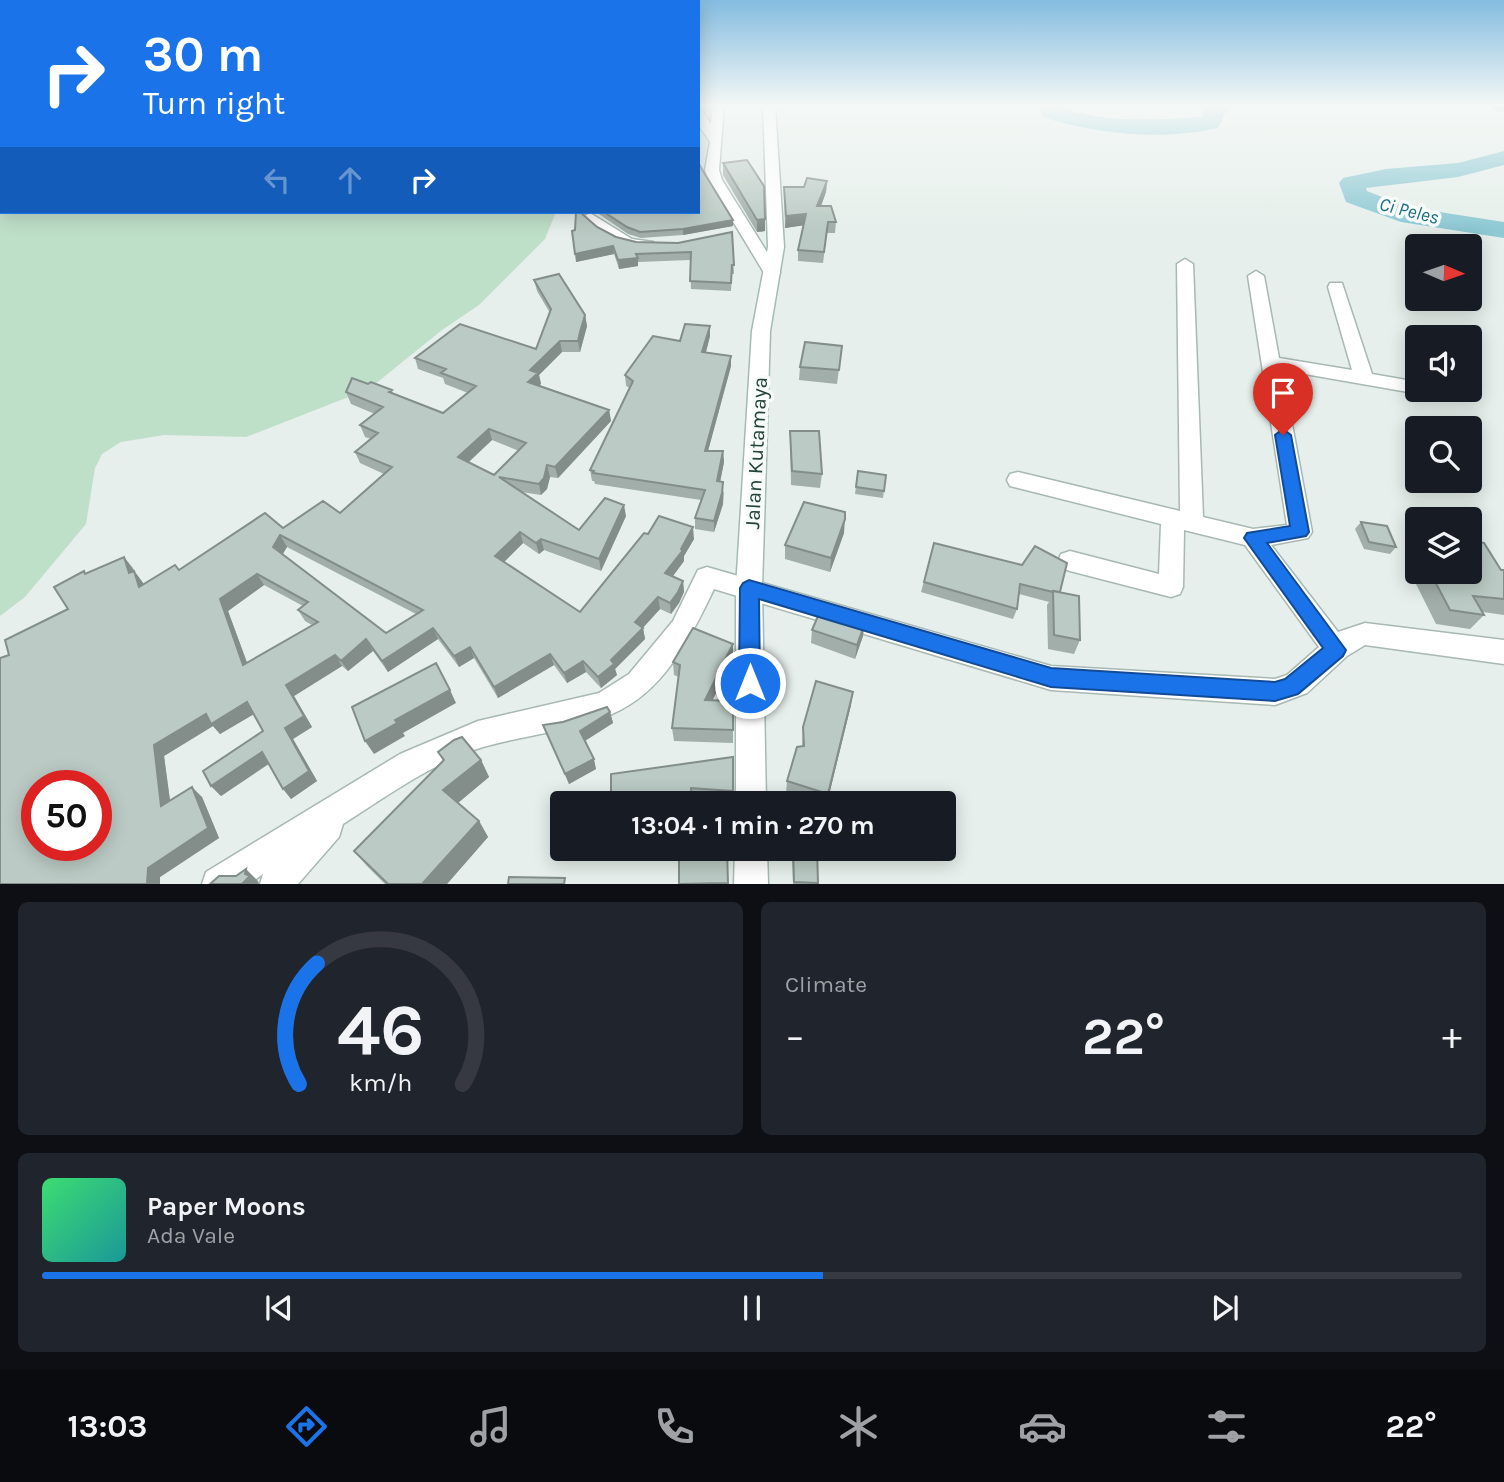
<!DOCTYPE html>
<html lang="en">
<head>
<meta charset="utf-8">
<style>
  :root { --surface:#171b24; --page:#20242c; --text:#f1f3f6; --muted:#9ea1a6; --line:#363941; --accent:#1a73e8 }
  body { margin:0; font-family:Karla,sans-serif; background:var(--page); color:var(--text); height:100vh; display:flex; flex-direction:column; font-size:26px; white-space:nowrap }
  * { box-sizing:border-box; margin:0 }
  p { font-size:23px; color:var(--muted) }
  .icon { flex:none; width:38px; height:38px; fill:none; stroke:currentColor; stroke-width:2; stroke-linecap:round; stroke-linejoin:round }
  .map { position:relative; height:884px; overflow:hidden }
  .drawer { display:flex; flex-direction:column; gap:18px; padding:18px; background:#0d0f14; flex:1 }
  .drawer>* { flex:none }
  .banner { position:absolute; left:0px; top:0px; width:700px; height:214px; box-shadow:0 4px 18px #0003; background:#1a73e8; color:#fff; overflow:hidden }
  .needle { width:46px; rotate:92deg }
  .controls { position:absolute; left:1405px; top:234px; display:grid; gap:14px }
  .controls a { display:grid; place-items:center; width:77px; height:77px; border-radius:7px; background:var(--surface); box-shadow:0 4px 18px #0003; font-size:35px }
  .speed { position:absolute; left:21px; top:770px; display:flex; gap:14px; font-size:35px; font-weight:700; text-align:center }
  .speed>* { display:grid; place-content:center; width:91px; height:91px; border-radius:50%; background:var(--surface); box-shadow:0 4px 18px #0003; line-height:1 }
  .speed .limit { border:10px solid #d22; background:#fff; color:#111 }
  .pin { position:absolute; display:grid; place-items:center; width:60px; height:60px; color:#fff; margin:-72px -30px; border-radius:50% 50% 50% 0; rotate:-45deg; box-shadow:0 0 7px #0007 }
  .pin .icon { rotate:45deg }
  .me { position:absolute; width:77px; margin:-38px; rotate:0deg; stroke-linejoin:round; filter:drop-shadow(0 0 5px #0008) }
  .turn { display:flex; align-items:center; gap:24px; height:147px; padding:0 28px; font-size:32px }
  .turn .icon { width:91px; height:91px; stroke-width:2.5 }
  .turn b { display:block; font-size:49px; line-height:60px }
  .lanes { display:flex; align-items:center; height:66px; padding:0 28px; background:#0003; justify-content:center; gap:35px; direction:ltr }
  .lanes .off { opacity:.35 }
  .big { font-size:52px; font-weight:700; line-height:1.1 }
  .drawer .tile { flex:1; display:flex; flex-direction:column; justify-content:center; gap:10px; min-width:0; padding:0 24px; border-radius:10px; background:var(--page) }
  .drawer .dial { align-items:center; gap:0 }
  .dial svg { height:182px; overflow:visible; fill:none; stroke:var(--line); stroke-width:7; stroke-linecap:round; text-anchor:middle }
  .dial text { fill:var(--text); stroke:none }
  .song { display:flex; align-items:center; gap:21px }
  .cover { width:84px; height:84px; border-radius:10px; background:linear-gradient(135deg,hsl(140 70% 55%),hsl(180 70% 35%)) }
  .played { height:7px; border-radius:4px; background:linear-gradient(90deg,var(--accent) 55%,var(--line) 55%) }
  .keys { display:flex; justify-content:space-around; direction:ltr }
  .heat { display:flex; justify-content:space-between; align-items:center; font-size:38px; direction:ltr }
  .drawer .tiles { flex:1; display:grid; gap:18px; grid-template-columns:1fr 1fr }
  .tile:last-child { grid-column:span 2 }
  .trip { position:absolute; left:550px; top:791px; width:406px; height:70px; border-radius:7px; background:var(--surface); box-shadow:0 4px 18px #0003; font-weight:700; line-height:70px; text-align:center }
  .tab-bar { display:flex; height:112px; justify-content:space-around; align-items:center; background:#090b0e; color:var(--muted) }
  .tab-bar .icon { width:49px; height:49px }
  .tab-bar .active { color:var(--accent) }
  .tab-bar b { font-size:32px; color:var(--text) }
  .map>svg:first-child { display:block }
  .green { fill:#bfe0c8 }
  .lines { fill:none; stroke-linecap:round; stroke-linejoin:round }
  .river { fill:#8ec9d4; fill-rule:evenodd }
  .street-casing { stroke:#a8b8b2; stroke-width:3 }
  .secondary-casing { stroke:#a4bbb3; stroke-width:3 }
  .street { fill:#fff; fill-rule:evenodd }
  .secondary { fill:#fff; fill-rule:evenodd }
  .wall { fill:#a1aea9; fill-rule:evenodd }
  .shaded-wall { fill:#838d89 }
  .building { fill:#bbcac4; stroke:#838d89; stroke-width:2; fill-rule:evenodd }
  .route { fill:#1a73e8; stroke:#114b97; stroke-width:2 }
  .labels { text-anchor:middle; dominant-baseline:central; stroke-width:7; stroke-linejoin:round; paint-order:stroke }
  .far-water-label { font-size:19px; font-style:italic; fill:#1c6f80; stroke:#f7fbf9 }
  .street-label { font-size:21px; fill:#24423a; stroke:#f7fbf9 }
</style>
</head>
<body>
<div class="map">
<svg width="1504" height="884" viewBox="0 0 1504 884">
  <rect width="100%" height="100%" fill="#e6efeb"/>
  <!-- green -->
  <path class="green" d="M0 105 2 212H556L545 239 479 305 442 330 369 389 246 437 164 435 121 442 102 454 95 468 86 524 25 597 0 616Z"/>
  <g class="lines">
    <!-- river -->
    <g class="river">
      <path d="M1039 105H1061V108C1107 123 1155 120 1202 117L1207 105H1229L1218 128C1164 141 1095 134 1043 117Z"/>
      <path d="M1491 105H1504V112L1494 110Z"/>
      <path d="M1504 151V165L1458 177 1366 188 1367 191 1407 207 1504 222V238L1401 222 1346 202 1339 183 1343 178 1386 169 1458 163Z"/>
    </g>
    <!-- street casing -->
    <g class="street-casing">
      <g id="street">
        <path d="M712 105H724L719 170 722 180 780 273 778 276H766L708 180 705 170 710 142 698 124V110L702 111 711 124Z"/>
        <path d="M590 213 632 239 653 242 655 245C636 262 601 231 585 220L583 217Z"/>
        <path d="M1185 259 1193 264 1203 517 1253 529 1287 525 1248 276 1256 271 1264 276 1279 358 1352 370 1328 287 1330 283H1342L1372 374 1418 382V390H1462L1464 394 1461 398 1454 400 1282 370 1312 532 1308 538 1271 545 1338 632 1365 623 1504 640V664L1365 645 1347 656 1307 693 1275 705 1051 690 714 589C691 637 664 692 612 714 572 731 525 735 483 747 432 763 387 796 343 824L339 837 298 884H260L263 874 249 884H202L206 872 400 754 478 721 599 693 629 674 673 621 698 570 707 567 1051 666 1275 679 1287 675 1319 647 1245 545 1184 530 1183 587 1180 594 1171 597 1070 571 1061 568 1058 561 1061 554 1070 551 1159 574 1161 524 1018 488 1010 486 1007 480 1010 474 1018 472 1180 511 1177 264Z"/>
      </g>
    </g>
    <!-- secondary casing -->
    <g class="secondary-casing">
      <g id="secondary">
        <path d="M763 105H775L784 247 770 331 762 588 766 803H736V588L752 331 768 247Z"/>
        <path d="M735 849H767L768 884H734Z"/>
      </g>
    </g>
    <!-- street -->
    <use href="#street" class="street"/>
    <!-- secondary -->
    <use href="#secondary" class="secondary"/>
  </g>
  <!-- wall -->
  <g class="wall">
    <path d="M723 163 765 219V231L757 232 723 175Z"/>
    <path d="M703 171 733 226 683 235 641 238 628 234 596 212H698Z"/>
    <path d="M827 181 826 192 821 206 836 222 835 233H827L823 263 798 261V250L804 225 785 228 784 187H804Z"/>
    <path d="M597 227 616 237 636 242 678 243 732 232 734 274H732L731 291 691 289 690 260 638 262V266L619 269 614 254 576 262Z"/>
    <path d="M534 280 585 315 587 326 580 352H562L539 375 541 384 539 385 609 410 611 421 558 478 550 477 547 489 541 495 521 492 579 530 626 516 601 571 544 550 539 554 523 543 504 562 580 612 648 534 694 539 684 556V561L673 576 683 581 684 592 679 603 671 614 660 609 643 628 645 639 615 669 617 675 601 688 586 672 567 683 554 665 498 698 474 658 459 667 438 639 388 672 373 651 348 671 342 666 294 696 312 727 293 739 317 781 291 799 269 764 221 796 211 786 263 731 253 714 220 734 213 726 164 756 170 800 202 797 219 838 160 877 9 655 68 609 86 574 124 557 133 568 135 572 144 584 283 528 340 513 384 474 360 463 355 452 371 439 365 437 360 425 375 414 351 404 346 392 368 384 392 390 393 394 443 413 468 393 445 384 443 378 418 369 415 358 536 349 550 313 537 291ZM492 440 519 451 494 475 469 462ZM287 547 416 614 386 633 283 554ZM264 585 303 606 298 610 305 621 312 625 247 663 228 611Z"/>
    <path d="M710 336 706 352 731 356V366L708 451H723L724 462 720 482 724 493 723 504 714 532 695 529V518L701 500 595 484 594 481H592L590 470 630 388 626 386 625 375 680 341Z"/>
    <path d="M842 346 837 384 799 380 800 367Z"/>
    <path d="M790 431 822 474 820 488 791 485Z"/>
    <path d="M858 471 886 475 883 498 855 494Z"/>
    <path d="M1361 522 1396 547 1390 554 1364 549 1355 529Z"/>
    <path d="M844 533 830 572 785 559V545Z"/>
    <path d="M934 543 1060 592 1080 640 1074 654 1048 649 1047 605 1049 602 1019 594 1017 609 1013 619 921 592Z"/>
    <path d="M1418 557V572H1470L1504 570V615L1483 612 1484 615 1470 629 1436 624 1408 568Z"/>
    <path d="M812 630 863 636 855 659 811 643Z"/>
    <path d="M733 657 712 701H733V743L674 741 672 728 679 677 674 675 673 662Z"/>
    <path d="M851 705 827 803H818L786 793 787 781 802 746 803 727Z"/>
    <path d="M610 712 613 723 585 741 596 769 569 784 543 725Z"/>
    <path d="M438 752 481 760 489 777 458 803 479 821 488 837 447 884H385L367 866 354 851 443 761Z"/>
    <path d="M733 757V802L692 799 611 803Z"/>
    <path d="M567 849H601L600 856 569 860 567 854Z"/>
    <path d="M792 849H817L818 884H793Z"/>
  </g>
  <!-- shaded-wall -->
  <g class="shaded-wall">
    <path d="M827 181 826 192 817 217V206Z"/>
    <path d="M806 214V225L785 228 786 216Z"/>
    <path d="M765 219V231L757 232V220Z"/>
    <path d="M733 220V226L683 235V229Z"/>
    <path d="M613 246 614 254 576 262 575 254Z"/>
    <path d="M638 258V266L619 269 618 260Z"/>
    <path d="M585 315 587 326 580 352 578 341Z"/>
    <path d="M710 326V336L703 363 702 352Z"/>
    <path d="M560 341 562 352 539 375 541 384 531 393 528 382 530 370Z"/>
    <path d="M731 356V366L705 462V451Z"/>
    <path d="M609 410 611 421 558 478 555 467Z"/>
    <path d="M489 429 492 440 462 468 458 457Z"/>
    <path d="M723 451 724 462 718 492 717 481Z"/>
    <path d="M547 465 550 477 547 489 541 495 539 484Z"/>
    <path d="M723 482V504L714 532V521Z"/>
    <path d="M624 505 626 516 601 571 599 559Z"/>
    <path d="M845 519 844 533 830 572 831 558Z"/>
    <path d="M693 527 694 539 684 556V561L667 584 665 573Z"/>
    <path d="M520 532 523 543 499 567 495 556Z"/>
    <path d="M280 535 287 547 280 558 273 547Z"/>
    <path d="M541 539 544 550 539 554 536 543Z"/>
    <path d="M124 557 143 583 148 598 129 573Z"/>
    <path d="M257 574 264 585 228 611 252 676 243 665 220 599Z"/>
    <path d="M683 581 684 592 679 603 671 614 670 603Z"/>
    <path d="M658 597 660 609 637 634 635 622Z"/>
    <path d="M865 623 863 636 855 659 857 645Z"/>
    <path d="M433 628 438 639 388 672 382 661Z"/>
    <path d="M643 628 645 639 615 669 617 675 601 688 598 677 611 660Z"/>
    <path d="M366 639 373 651 348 671 341 661Z"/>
    <path d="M733 644V657L706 714 705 700Z"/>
    <path d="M470 647 474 658 459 667 454 656Z"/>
    <path d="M550 654 554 665 498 698 494 687Z"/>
    <path d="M335 655 342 666 294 696 312 727 293 739 317 781 291 799 283 789 286 685Z"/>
    <path d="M583 661 586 672 567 683 564 673Z"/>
    <path d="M450 690 456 703 403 733 405 736 374 754 365 741 395 720Z"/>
    <path d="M853 692 851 705 827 803 828 794Z"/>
    <path d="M247 702 256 713 220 734 213 726 164 756 172 816 161 806 154 745 206 714Z"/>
    <path d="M610 712 613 723 583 742 580 731Z"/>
    <path d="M262 752 271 762 221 796 211 786Z"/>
    <path d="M594 759 596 769 569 784 565 774Z"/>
    <path d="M481 760 489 777 453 807 443 790Z"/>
    <path d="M192 787 202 797 219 838 160 877V884H147L148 868Z"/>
    <path d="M479 821 488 837 447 884H422Z"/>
    <path d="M246 869 258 881 259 884H242L245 874Z"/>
  </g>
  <!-- building -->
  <g class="building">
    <path d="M747 160 764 186 765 219 757 220 723 163Z"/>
    <path d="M698 162 703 171 733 220 683 229 640 232 627 227 604 212H698Z"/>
    <path d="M807 178 827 181 817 206H831L836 222H828L824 252 798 250 806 214 786 216 784 187H804Z"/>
    <path d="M576 212H580L597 227 616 237 636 242 678 243 732 232 734 265H732L731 283 690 281 691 252 636 254 638 258 618 260 613 246 575 254 572 231 575 230Z"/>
    <path d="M559 274 585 315 580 332 578 341H560L530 370 538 373 528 382 609 410 555 467 547 465 544 478 539 484 499 477 579 530 605 498 624 505 599 559 541 539 536 543 520 532 495 556 580 612 644 533 648 534 659 516 693 527 681 549 683 550 665 573 683 581 678 592 670 603 658 597 635 622 643 628 611 660 614 664 598 677 583 661 564 673 550 654 494 687 470 647 454 656 433 628 382 661 366 639 341 661 335 655 286 685 304 716 285 728 309 771 283 789 262 752 211 786 203 771 263 731 247 702 211 724 206 714 154 745 161 806 192 787 208 828 148 868 147 884H0V658L9 655 5 640 68 609 54 587 84 571 85 574 124 557 129 573 134 571 139 587 175 565 179 570 265 513 283 528 323 501 340 513 392 467 355 452 378 433 360 425 383 407 346 392 352 378 368 384 371 382 392 390 389 392 443 413 476 386 441 373 446 369 415 358 460 324 536 349 551 309 534 280ZM489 429 526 443 494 475 458 457ZM280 535 423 610 386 633 273 547ZM257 574 308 602 298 610 318 622 243 665 220 599ZM37 786H96V845H37Z"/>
    <path d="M685 324 710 326 702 352 731 356 705 451H723L717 481 723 482 722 493 714 521 695 518 705 490 593 473 594 471 590 470 633 381 625 375 653 336 680 341Z"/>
    <path d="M805 342 842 346 839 370 800 367Z"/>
    <path d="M790 431H819L822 474 792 471Z"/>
    <path d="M858 471 886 475 884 491 856 487Z"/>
    <path d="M804 502 845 512V519L831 558 785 545Z"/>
    <path d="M1361 522 1387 526 1396 547 1369 542Z"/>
    <path d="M1470 541 1484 543 1501 570H1504V599L1473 596 1484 615 1450 610 1430 572H1470Z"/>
    <path d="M934 543 1022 565 1035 546 1067 563 1060 592 1053 591V592L1020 584 1017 609 924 582Z"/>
    <path d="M1053 591 1079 596 1080 640 1054 635Z"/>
    <path d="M821 609 865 623 857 645 812 630Z"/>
    <path d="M693 628 733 644 705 700 733 701V730L672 728 680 665 673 662Z"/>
    <path d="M436 663 450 690 395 720 397 723 365 741 352 707Z"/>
    <path d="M816 681 853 692 828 794 787 781 797 747 804 746 803 727Z"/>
    <path d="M607 707 610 712 580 731 594 759 565 774 543 725 563 722Z"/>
    <path d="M462 737 481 760 443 790 479 821 422 884H388L354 851 444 760 438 752 454 740Z"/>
    <path d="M733 757V791L691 788 692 803H611V774Z"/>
    <path d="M567 849H599V850L567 854Z"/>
    <path d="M679 849H727L728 883 679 884Z"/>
    <path d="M793 849H817L818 883 794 882Z"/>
    <path d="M246 869 245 874 250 876 242 884H210L219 876H236Z"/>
    <path d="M509 877 565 878 564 884H508Z"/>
  </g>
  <!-- sky -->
  <linearGradient id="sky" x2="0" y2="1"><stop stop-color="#84bce0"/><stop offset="0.46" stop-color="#f4f8f6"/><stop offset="1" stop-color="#f4f8f6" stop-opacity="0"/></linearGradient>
  <rect width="1504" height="229" fill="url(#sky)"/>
  <!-- route -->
  <path class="route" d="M1283 429 1291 435 1309 532 1306 536 1267 543 1346 650 1343 656 1298 694 1275 701 1051 687 759 599 760 683 757 690 750 693 742 690 739 683 740 588 743 583 749 580 1051 668 1275 682 1285 679 1323 648 1244 538 1247 533 1290 526 1275 435Z"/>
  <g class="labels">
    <!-- far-water labels -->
    <g class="far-water-label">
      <text transform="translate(1409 211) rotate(14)">Ci Peles</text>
    </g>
    <!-- street labels -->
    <g class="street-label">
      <text transform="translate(756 453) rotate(-87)">Jalan Kutamaya</text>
    </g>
  </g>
</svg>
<div class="controls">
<a><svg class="needle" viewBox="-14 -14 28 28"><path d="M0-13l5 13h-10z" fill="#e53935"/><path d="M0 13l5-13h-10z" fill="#9ea1a6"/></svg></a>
<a><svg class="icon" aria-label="sound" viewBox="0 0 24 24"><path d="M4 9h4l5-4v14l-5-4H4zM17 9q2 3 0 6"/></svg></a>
<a><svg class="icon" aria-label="search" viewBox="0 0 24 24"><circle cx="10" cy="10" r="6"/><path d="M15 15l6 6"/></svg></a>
<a><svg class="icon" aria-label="layers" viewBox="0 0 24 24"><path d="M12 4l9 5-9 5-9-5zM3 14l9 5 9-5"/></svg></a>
</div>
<div class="speed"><div class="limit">50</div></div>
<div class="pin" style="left:1283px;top:435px;background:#d93025"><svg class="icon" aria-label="arrive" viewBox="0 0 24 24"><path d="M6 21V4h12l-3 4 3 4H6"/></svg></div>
<svg class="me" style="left:750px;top:683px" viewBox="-20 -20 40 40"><circle r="17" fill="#1a73e8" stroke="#fff" stroke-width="3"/><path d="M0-11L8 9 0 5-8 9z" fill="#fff"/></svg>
<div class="trip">13:04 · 1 min · 270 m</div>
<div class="banner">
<div class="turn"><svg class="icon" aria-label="right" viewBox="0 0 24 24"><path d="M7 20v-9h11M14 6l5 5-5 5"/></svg><div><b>30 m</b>Turn right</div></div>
<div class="lanes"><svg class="icon off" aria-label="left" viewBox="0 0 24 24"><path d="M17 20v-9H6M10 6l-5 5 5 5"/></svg><svg class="icon off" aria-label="ahead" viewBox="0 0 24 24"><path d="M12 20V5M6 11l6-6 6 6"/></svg><svg class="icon" aria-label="right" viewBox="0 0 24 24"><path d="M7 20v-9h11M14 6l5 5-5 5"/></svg></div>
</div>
</div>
<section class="drawer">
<div class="tiles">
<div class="tile dial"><svg viewBox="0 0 100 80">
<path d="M14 69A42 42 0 1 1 86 69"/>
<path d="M14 69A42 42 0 0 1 22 16" stroke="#1a73e8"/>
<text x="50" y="56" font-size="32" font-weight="700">46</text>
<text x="50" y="72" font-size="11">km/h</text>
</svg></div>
<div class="tile"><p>Climate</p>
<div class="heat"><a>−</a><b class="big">22°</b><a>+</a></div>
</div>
<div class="tile">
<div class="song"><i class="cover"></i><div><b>Paper Moons</b><p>Ada Vale</p></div></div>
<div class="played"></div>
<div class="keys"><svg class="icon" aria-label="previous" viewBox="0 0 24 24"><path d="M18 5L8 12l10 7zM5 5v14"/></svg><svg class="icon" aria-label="pause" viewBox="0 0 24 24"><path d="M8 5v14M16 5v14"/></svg><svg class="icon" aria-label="next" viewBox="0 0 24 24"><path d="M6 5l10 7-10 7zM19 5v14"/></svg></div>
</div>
</div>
</section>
<nav class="tab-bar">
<b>13:03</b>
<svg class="icon active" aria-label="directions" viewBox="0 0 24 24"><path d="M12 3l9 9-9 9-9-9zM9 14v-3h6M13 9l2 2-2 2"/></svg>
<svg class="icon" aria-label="music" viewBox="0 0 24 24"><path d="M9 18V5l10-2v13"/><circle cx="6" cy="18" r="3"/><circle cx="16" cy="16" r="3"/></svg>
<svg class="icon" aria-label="phone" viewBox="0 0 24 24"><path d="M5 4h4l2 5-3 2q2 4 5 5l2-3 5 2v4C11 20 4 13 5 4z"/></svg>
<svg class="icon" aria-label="climate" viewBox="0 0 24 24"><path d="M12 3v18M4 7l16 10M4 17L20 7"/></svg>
<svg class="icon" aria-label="car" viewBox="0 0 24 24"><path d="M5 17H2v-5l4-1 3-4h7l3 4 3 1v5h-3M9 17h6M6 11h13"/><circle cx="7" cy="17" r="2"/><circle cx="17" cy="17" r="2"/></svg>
<svg class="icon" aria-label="filters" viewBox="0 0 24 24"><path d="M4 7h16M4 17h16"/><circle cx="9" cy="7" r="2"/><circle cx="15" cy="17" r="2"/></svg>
<b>22°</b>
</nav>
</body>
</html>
